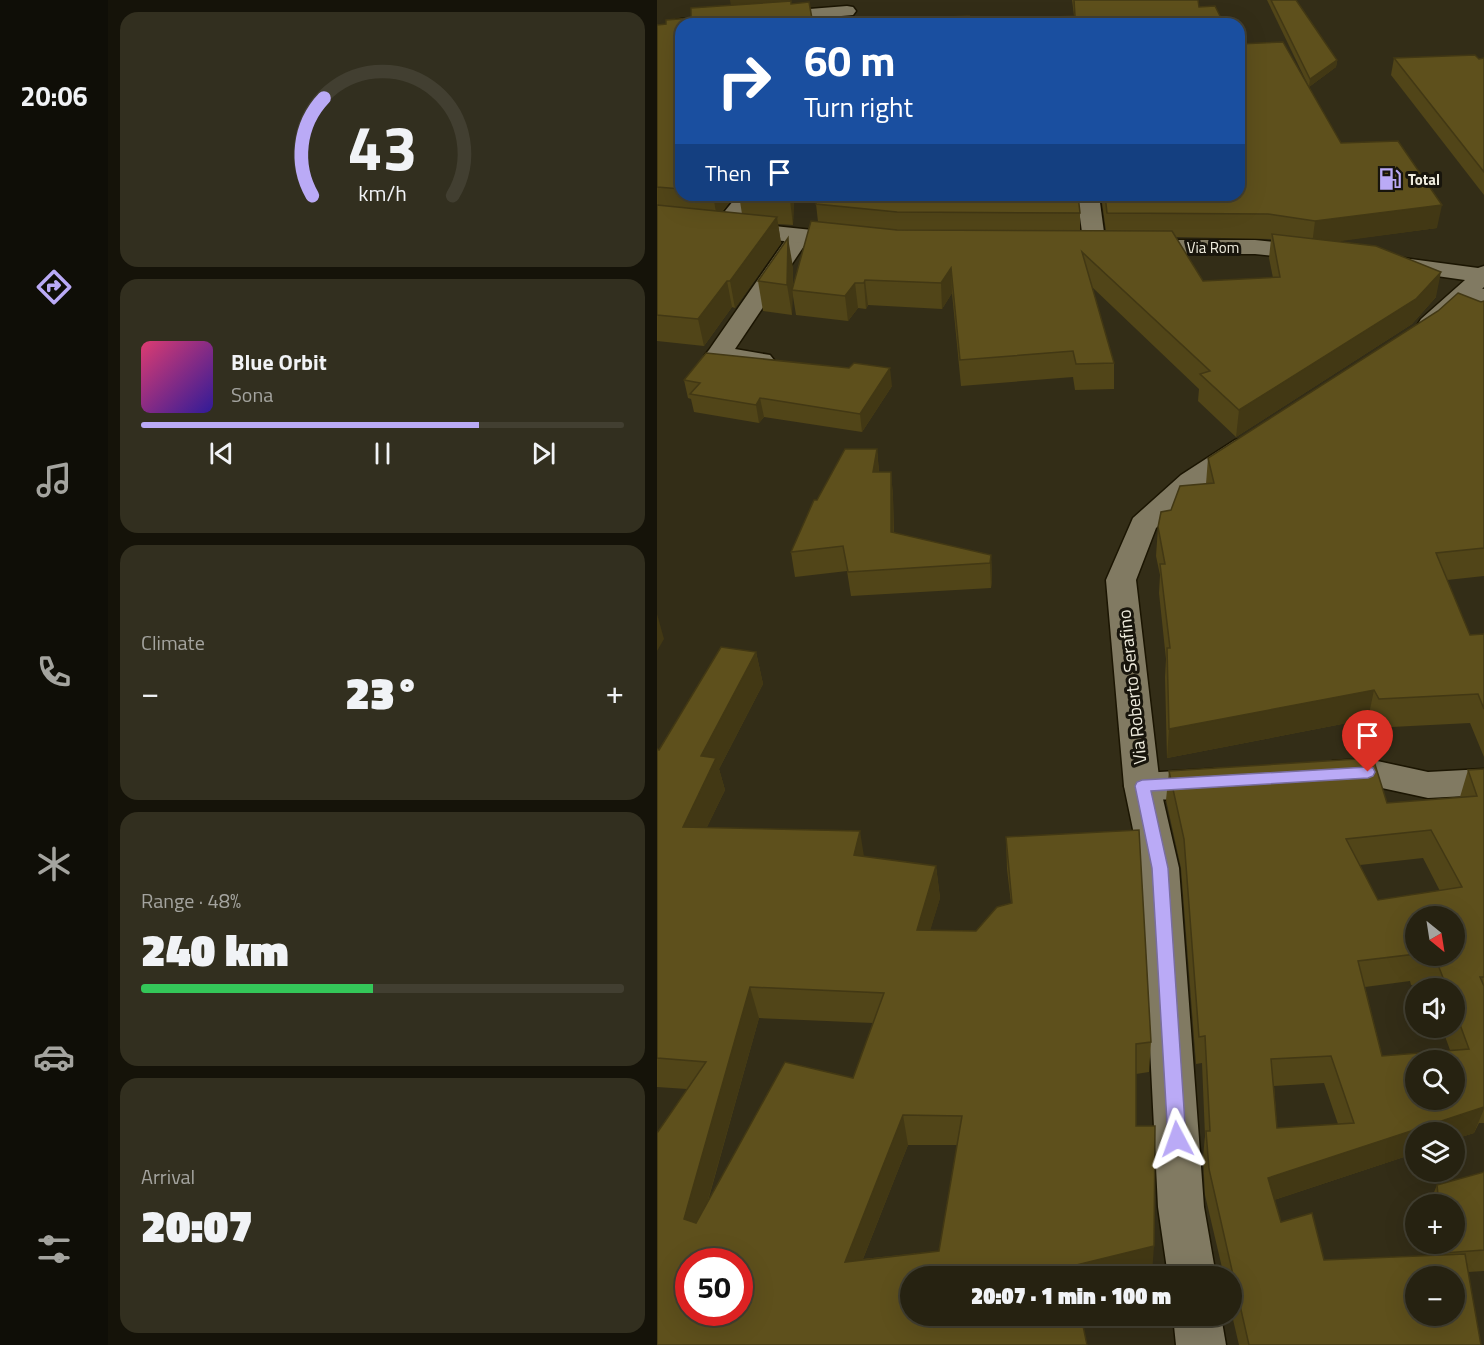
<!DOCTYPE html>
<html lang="en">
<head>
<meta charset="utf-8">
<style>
  :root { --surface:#262211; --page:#322f1f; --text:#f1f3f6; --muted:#a4a49f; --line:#423f31; --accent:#baaaf6 }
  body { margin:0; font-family:"Titillium Web",sans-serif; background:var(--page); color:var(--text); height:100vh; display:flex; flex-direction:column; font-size:22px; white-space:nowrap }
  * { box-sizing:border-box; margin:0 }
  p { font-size:20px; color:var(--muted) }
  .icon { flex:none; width:33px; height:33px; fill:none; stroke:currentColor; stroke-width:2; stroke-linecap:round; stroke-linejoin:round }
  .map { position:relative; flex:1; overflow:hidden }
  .drawer { display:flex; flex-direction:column; gap:12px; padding:12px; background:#151309; width:549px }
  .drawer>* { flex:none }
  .guide { position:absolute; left:18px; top:18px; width:570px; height:183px; border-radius:18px; box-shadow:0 6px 24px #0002,0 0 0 2px var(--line); background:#1a4fa0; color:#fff; overflow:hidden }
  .needle { width:39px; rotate:150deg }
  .fabs { position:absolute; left:748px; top:906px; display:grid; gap:12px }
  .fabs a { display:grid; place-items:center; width:60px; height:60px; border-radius:50%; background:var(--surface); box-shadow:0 6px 24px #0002,0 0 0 2px var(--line); font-size:30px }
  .speed { position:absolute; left:18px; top:1248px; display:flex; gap:12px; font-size:30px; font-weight:700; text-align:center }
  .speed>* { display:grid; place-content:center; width:78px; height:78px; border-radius:50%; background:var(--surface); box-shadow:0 6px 24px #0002,0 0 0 2px var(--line); line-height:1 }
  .speed .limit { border:9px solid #d22; background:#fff; color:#111 }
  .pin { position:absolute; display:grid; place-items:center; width:51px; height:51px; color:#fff; margin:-62px -26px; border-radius:50% 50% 50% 0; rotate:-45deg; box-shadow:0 0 6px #0007 }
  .pin .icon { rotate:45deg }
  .me { position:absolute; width:66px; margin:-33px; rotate:356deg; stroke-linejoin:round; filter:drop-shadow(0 0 4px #0008) }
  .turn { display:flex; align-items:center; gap:21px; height:126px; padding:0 30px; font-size:27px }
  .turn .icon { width:78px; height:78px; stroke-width:2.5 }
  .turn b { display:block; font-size:42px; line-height:51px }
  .then { display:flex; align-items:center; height:57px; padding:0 30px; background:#0003; gap:12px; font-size:22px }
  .big { font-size:45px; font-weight:800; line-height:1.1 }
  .drawer .widget { flex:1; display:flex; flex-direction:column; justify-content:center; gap:9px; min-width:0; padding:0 21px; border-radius:18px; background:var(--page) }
  .drawer .dial { align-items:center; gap:0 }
  .dial svg { height:156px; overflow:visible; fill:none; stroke:var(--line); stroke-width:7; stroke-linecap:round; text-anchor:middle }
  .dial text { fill:var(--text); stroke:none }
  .song { display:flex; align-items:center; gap:18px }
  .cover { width:72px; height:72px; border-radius:9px; background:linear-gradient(135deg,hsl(340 70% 55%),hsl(250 70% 35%)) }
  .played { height:6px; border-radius:3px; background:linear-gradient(90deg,var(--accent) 70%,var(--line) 70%) }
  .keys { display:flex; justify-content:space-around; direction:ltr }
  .heat { display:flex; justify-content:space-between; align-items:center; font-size:33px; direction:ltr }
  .charge { height:9px; border-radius:4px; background:linear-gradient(90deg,#34c759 48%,var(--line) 0) }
  .trip { position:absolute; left:243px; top:1266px; width:342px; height:60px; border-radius:30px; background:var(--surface); box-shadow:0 6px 24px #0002,0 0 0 2px var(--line); font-weight:800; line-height:60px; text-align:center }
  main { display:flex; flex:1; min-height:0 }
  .menu { display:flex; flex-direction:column; width:108px; justify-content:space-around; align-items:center; background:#0f0e07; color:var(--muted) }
  .menu .icon { width:42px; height:42px }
  .menu .current { color:var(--accent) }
  .menu b { font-size:27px; color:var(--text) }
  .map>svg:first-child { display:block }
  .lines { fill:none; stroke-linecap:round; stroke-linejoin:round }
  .minor-casing { stroke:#1b1502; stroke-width:3 }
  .secondary-casing { stroke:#1b1502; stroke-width:3 }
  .minor { fill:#817a62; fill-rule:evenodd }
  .secondary { fill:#817a62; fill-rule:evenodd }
  .wall { fill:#514518; fill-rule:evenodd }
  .shaded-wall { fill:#423814 }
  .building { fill:#5e501c; stroke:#423814; stroke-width:1.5; fill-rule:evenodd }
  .route { fill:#baaaf6; stroke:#796ea0; stroke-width:1.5 }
  .labels { text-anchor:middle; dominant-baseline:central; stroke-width:6; stroke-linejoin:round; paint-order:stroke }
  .far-poi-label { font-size:15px; font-weight:bold; fill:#efecde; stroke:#18150c; text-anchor:start }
  .far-street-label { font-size:15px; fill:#efecde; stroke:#18150c }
  .street-label { font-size:18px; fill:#efecde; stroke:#18150c }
</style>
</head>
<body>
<main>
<nav class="menu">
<b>20:06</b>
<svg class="icon current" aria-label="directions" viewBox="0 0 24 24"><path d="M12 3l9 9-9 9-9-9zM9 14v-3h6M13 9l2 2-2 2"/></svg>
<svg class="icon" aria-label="music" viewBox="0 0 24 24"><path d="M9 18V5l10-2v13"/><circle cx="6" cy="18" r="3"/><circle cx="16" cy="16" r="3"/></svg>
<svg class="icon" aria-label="phone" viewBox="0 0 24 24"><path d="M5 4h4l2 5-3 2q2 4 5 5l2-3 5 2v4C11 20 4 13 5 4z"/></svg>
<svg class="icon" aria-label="climate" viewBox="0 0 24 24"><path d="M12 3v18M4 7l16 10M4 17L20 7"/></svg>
<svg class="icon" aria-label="car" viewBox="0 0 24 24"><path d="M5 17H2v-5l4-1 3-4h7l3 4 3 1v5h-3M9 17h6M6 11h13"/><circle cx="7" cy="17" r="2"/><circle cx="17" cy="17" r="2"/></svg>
<svg class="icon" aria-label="filters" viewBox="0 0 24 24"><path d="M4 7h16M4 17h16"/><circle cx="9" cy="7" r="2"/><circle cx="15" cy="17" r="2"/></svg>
</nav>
<section class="drawer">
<div class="widget dial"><svg viewBox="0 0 100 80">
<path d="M14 69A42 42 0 1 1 86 69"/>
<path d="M14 69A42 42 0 0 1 20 19" stroke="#baaaf6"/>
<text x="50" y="56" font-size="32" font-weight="700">43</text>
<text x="50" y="72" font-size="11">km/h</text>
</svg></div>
<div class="widget">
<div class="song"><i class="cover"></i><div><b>Blue Orbit</b><p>Sona</p></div></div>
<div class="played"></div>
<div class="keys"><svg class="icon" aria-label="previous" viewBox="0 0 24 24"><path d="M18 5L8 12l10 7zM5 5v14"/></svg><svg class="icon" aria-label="pause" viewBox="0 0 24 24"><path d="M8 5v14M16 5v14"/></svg><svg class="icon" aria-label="next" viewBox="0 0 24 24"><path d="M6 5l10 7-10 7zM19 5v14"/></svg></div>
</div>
<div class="widget"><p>Climate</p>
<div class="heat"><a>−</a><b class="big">23°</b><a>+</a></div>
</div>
<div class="widget"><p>Range · 48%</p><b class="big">240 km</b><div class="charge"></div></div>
<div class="widget"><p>Arrival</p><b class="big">20:07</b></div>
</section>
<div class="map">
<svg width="827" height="1345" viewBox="0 0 827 1345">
  <rect width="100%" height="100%" fill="#332d17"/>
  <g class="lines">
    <!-- minor casing -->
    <g class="minor-casing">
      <g id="minor">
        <path d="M190 6 196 7 199 11 196 15 91 24H24V29L16 24 19 20 25 19Z"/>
        <path d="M81 195H104L74 232 66 234 58 232 55 227Z"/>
        <path d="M420 195H442L449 247 446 252 438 254 430 252 427 247Z"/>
        <path d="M142 230 150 232 153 237 78 349 113 355 117 360 113 365 104 368 52 360 48 355 52 350 134 232Z"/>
        <path d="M810 285 827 289V304L802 297 798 292 802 287Z"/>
        <path d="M711 759 771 772 827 769V795L771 798 711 785 676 787 663 783 658 774 663 765 676 761Z"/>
        <path d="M555 769 568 773 573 782 568 791C544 799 496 803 472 796L467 786 472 776 485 773Z"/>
      </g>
    </g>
    <!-- secondary casing -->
    <g class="secondary-casing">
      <g id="secondary">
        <path d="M0 214 194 234 202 236 205 241 202 246 194 248 0 228Z"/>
        <path d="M480 240H598L659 246 667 248 670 253 667 258 659 260 598 254H480L472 252 469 247 472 242Z"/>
        <path d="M731 256 821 268 827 266V287L782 329 773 331 764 329 761 324 764 319 808 280 723 268 719 263 723 258Z"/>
        <path d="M588 438 598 440 602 446 598 452 544 487 499 528 479 580 503 786 522 868 547 1207 559 1276H511L501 1207 484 868 467 786 449 580 476 518 524 475 578 440Z"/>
        <path d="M516 1316H564L569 1345H519Z"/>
      </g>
    </g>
    <!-- minor -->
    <use href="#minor" class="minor"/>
    <!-- secondary -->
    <use href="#secondary" class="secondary"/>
  </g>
  <!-- wall -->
  <g class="wall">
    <path d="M133 0 134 4 24 24V195H78L65 212 85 214 82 195H137L136 225 121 224 124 243 78 308 75 307 47 346 0 341V25L9 24 34 18Z"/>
    <path d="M415 0H541L542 7 567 24H207L312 16V21L417 16Z"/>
    <path d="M610 0H639L680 60 679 67 652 87Z"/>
    <path d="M737 58H827V195L734 75Z"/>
    <path d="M684 143 780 228 680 241 779 297 755 324 579 437 541 401 542 389 435 287 457 363V389L418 390 416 377 304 386 295 293 285 309 211 305 209 309 201 308 191 321 139 315 135 290 161 222 159 204 423 213V231H449L444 195H582ZM518 237 614 239 612 258 616 278 546 281Z"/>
    <path d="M136 267 135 315 106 311 101 281Z"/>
    <path d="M827 301V576L790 580 813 635 827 634V757L813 723 715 728 711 719 510 758 508 677 509 659 502 593 503 575 499 556 501 527 514 510 549 484 551 458Z"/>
    <path d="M27 380 235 386 205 432 107 417 102 423 37 412 34 399 31 398Z"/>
    <path d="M220 449 222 472H234L236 497 237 533 334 555 335 580 334 588 194 596 190 571 138 577 134 552 160 500Z"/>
    <path d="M99 652 106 684 62 769 68 790 50 827 207 857 279 866 283 898 273 930 319 931 354 903 350 869 349 837 494 1042 492 1072 479 1074V1126L495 1274 483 1276H254L0 1345 30 1089 0 1087V749L2 750ZM102 1018 216 1023 196 1078 51 1201ZM251 1145H300L282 1251 206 1259Z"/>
    <path d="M827 769V1123H822L817 1133 798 1139V1132H759V1153L617 1200 624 1222 667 1260 777 1256 775 1244H798V1204H772L780 1185 827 1172V1271L811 1272 824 1345H582L574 1311V1276H567L548 1195 546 1157 548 1136 545 1063 539 1064 524 868 509 800 512 771 730 803 803 797 811 770ZM766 858 783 891 721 900 703 865ZM759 916 798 956H759ZM753 981 754 985H770L771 988H798V1028H785L793 1050 725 1056 708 987ZM667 1083 681 1124 620 1128 617 1086Z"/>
  </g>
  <!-- shaded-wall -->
  <g class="shaded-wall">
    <path d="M73 0H133L134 8 75 13Z"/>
    <path d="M680 60 679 67 652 87 653 79Z"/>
    <path d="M56 195H78L60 218Z"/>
    <path d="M133 195H137L136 225 133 200Z"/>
    <path d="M785 205 780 228 655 245 658 221Z"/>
    <path d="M120 217 124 243 78 308 73 281Z"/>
    <path d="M131 238 136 267 135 315 130 285Z"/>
    <path d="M294 268 295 293 285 309 284 283Z"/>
    <path d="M784 272 779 297 755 324 579 437 582 410Z"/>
    <path d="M208 280 211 305 209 309 207 283Z"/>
    <path d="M70 281 75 307 47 346 41 319Z"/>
    <path d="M198 283 201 308 191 321 188 296Z"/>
    <path d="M233 368 235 386 205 432 203 414Z"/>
    <path d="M103 398 107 417 102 423 99 405Z"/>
    <path d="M220 449 222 473 216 472Z"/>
    <path d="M234 472 236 497 237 557 234 532Z"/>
    <path d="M334 555 335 580 334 588 333 563Z"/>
    <path d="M0 614 7 639 0 651Z"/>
    <path d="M99 652 106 684 62 769 68 790 35 858 26 827 44 756Z"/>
    <path d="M717 690 711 719 510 758 512 729Z"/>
    <path d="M203 831 208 863 197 855Z"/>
    <path d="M279 866 283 898 264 961 260 930Z"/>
    <path d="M93 987 102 1018 38 1246 27 1219Z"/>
    <path d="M827 1107V1109L817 1133 798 1139V1132H759V1153L605 1204 611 1178Z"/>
    <path d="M246 1115 251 1145 194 1289 188 1262Z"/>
    <path d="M497 1246 495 1274 483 1276H414L415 1266Z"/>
  </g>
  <!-- building -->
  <g class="building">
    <path d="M417 0H541L542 7 558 6 567 24H207V23L221 22V20L312 16 311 21 418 16Z"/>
    <path d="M614 0H639L680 60 653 79Z"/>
    <path d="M134 1V4L152 2 156 24H24V189L0 187V25L9 24V20L34 18V8Z"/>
    <path d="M626 42 684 143 741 141 785 205 658 221 611 214 450 213 448 195H582V44Z"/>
    <path d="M818 55 822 59 827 58V172L737 58Z"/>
    <path d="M82 195H133V200Z"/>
    <path d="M161 195H421L423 213 240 212 159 204Z"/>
    <path d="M0 205 120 217 73 281H70L41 319 0 315Z"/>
    <path d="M154 221 240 230 515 231 546 281 623 277 615 234 719 246 784 272 759 299 582 410 543 374 553 371 425 252 457 363 419 364 416 351 303 360 294 268 284 283 208 280 207 283H198L188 296 135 290Z"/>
    <path d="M131 238 130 285 101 281Z"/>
    <path d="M801 293 824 302 827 301V548L779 553 813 635 827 634V709L821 694 722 699 717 690 512 729 510 648H513L503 564H508L501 527 504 512 514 510 523 486 557 483 551 458 781 311Z"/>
    <path d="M49 353 192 368 197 363 233 368 203 414 103 398 99 405 33 394 43 383 27 380Z"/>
    <path d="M188 449H220L216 472H234V532L334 555 333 563 191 572 186 546 134 552 157 500H160Z"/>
    <path d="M64 647 99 652 44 756 59 758 26 827 203 831 197 855 279 866 260 930 319 931 340 907 355 903 349 837 482 830 494 1042 479 1044V1126H498L497 1246 415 1266 417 1276H254V1316H424L430 1345H0V1133L49 1062 0 1058V749L2 750ZM93 987 227 993 196 1078 128 1062 39 1223 27 1219ZM246 1115 305 1116 282 1251 188 1262ZM32 1262H82V1312H32Z"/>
    <path d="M716 758 730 803 820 796 811 770 827 769V977H823L827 986V1107L611 1178 624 1222 655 1213 667 1260 808 1254 824 1345H592L552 1169 549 1131H553L548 1036 542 1037 527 839 512 771ZM774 830 805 887 721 900 689 839ZM759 916H798V956H762L763 957H778L790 988H798V1011L812 1049 725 1056 701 961 759 954ZM674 1056 697 1123 620 1128 614 1059ZM759 1060H798V1100H759ZM759 1276H798V1316H759Z"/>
    <path d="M827 1172V1250L787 1253 786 1244H798V1204H782L780 1185Z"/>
  </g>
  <!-- route -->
  <path class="route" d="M711 767 716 768 718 772 716 776 711 778 494 791 511 868 529 1139 527 1145 520 1148 514 1145 511 1139 495 868 478 786 480 782 485 780Z"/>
  <!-- icons -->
  <defs>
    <g id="fuel-bare" transform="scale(1.8)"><path d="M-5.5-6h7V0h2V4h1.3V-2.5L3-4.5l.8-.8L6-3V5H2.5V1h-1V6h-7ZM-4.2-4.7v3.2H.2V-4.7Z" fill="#baaaf6" stroke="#18150c" stroke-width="2.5" paint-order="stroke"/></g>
  </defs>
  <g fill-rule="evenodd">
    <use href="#fuel-bare" x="733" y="179"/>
  </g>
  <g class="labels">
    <!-- far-poi labels -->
    <g class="far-poi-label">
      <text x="751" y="179">Total</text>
    </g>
    <!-- far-street labels -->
    <g class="far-street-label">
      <text x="556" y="247">Via Rom</text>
    </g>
    <!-- street labels -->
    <g class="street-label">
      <text transform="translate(475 687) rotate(-96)">Via Roberto Serafino</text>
    </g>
  </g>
</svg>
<div class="fabs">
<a><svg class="needle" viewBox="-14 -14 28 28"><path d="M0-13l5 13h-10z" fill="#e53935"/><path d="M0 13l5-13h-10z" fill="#a4a49f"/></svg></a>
<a><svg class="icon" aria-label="sound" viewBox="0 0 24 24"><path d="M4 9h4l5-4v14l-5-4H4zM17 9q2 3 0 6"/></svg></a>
<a><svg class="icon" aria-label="search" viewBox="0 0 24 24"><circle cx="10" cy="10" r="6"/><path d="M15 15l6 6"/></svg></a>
<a><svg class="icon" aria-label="layers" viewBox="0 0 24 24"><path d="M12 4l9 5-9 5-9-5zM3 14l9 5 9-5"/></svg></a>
<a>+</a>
<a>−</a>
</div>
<div class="speed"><div class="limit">50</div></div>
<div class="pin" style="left:711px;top:772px;background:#d93025"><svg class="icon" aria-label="arrive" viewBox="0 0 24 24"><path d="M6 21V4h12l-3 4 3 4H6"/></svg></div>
<svg class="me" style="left:520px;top:1139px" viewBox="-20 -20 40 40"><path d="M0-17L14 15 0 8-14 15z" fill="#baaaf6" stroke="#fff" stroke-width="4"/></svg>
<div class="trip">20:07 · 1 min · 100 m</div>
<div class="guide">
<div class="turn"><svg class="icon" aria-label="right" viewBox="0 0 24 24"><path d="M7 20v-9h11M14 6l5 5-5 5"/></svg><div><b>60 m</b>Turn right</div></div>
<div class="then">Then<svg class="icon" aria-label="arrive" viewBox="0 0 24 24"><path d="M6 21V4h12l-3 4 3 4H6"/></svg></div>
</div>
</div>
</main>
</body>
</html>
